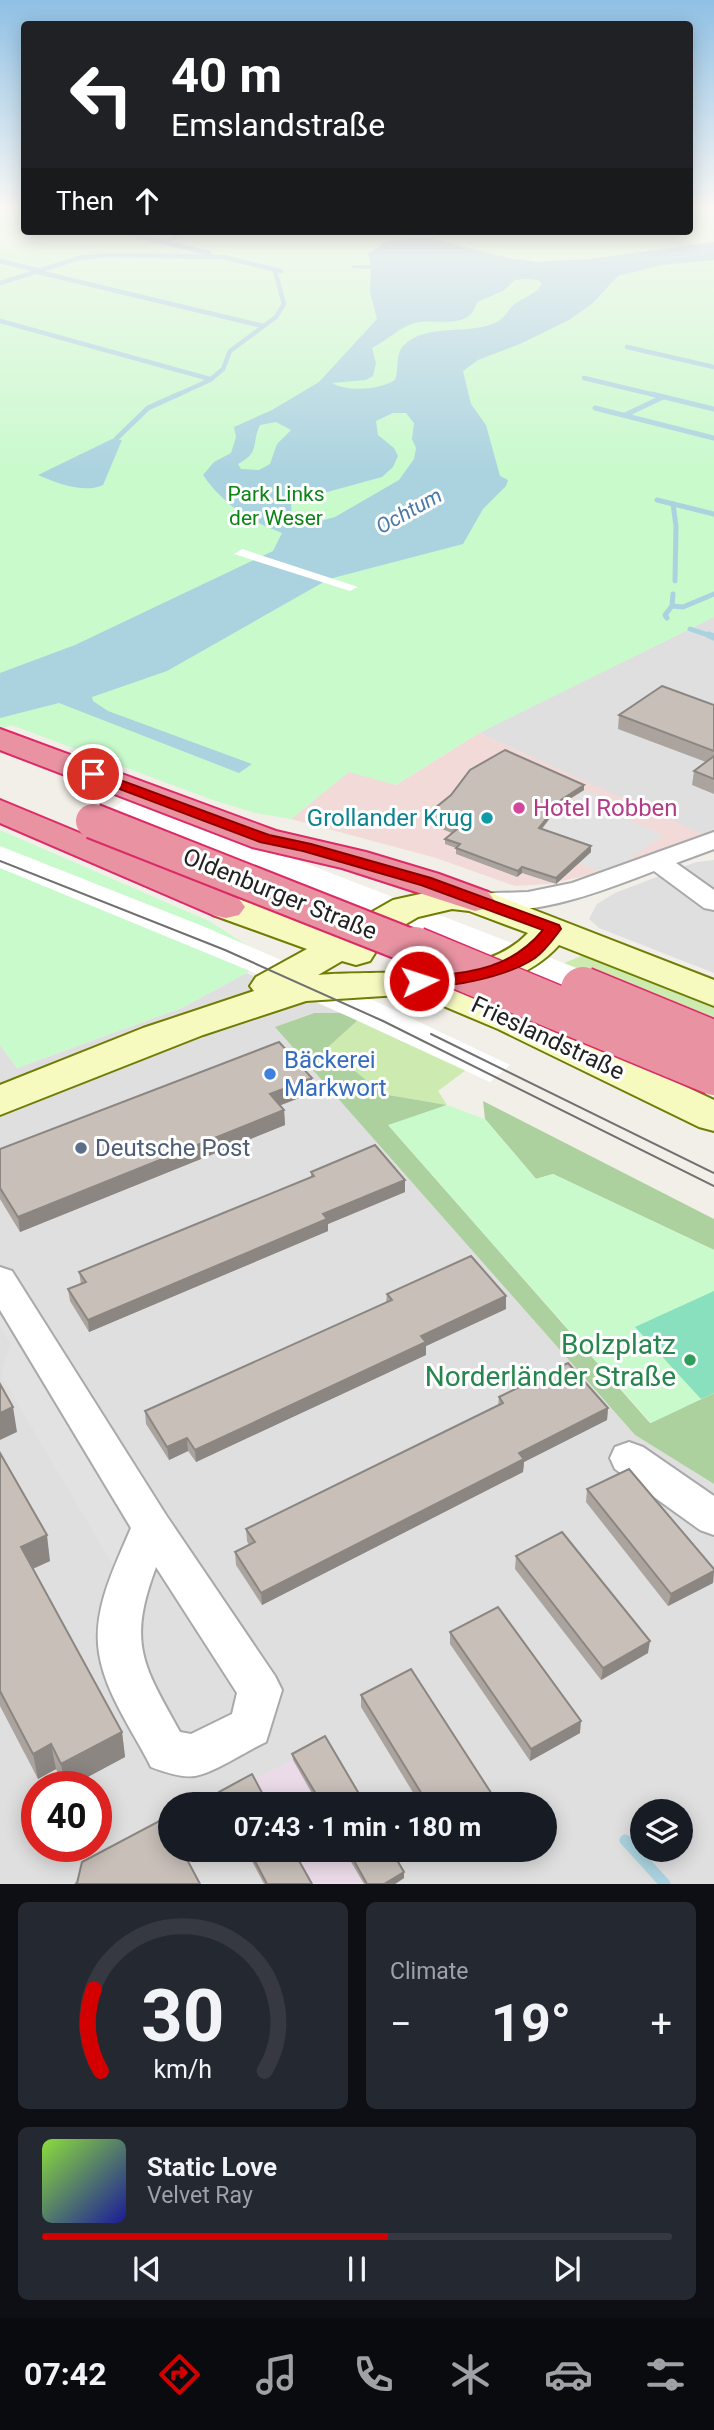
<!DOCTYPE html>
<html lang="en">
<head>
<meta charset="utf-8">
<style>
  :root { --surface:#171b24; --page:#242831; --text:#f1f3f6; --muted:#9ea1a6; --line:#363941; --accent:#d40000 }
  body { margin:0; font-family:Roboto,sans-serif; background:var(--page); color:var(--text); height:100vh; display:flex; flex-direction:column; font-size:26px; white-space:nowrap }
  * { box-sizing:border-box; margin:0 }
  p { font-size:23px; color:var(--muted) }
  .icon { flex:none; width:38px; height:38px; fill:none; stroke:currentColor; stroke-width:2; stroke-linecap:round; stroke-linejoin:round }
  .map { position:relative; height:1884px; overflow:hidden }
  .panel { display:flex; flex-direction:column; gap:18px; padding:18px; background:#0d0f14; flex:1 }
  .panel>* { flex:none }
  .top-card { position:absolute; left:21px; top:21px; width:672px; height:214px; border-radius:7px; box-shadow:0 4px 18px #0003; background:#202124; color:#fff; overflow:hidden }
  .fabs { position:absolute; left:630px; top:1799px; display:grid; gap:14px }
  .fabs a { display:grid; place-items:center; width:63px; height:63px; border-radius:50%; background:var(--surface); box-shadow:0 4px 18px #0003; font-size:35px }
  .speed { position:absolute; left:21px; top:1771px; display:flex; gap:14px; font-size:35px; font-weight:700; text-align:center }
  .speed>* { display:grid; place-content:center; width:91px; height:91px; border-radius:50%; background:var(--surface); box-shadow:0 4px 18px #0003; line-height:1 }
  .speed .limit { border:10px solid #d22; background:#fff; color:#111 }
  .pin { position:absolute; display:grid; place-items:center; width:60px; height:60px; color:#fff; margin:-30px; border:4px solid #fff; border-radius:50%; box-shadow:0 2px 7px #0007 }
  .me { position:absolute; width:77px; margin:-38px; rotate:86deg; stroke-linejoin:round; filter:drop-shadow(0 0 5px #0008) }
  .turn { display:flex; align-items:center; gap:24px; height:147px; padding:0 35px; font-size:32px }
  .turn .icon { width:91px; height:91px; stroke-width:2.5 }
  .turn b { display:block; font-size:49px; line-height:60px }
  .then { display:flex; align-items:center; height:66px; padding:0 35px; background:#0003; gap:14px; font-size:26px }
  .big { font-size:52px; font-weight:700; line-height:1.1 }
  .panel .tile { flex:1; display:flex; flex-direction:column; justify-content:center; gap:10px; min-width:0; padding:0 24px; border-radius:10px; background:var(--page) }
  .panel .dial { align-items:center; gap:0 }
  .dial svg { height:182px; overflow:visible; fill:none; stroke:var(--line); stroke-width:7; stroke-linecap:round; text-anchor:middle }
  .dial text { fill:var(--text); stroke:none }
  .song { display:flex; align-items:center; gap:21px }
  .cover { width:84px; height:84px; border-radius:10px; background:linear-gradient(135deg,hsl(90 70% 55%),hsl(240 70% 35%)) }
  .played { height:7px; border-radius:4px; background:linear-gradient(90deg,var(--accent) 55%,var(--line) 55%) }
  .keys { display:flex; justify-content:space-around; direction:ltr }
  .heat { display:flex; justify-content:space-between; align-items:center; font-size:38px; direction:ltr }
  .panel .tiles { flex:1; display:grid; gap:18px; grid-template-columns:1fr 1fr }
  .tile:last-child { grid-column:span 2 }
  .trip { position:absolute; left:158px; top:1792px; width:399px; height:70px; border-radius:35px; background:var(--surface); box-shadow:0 4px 18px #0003; font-weight:700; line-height:70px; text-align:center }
  .menu { display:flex; height:112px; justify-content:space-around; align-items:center; background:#090b0e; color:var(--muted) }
  .menu .icon { width:49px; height:49px }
  .menu .selected { color:var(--accent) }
  .menu b { font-size:32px; color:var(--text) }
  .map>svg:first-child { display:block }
  .residential { fill:#e0dfdf; fill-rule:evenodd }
  .commercial { fill:#f2dad9 }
  .industrial { fill:#ebdbe8 }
  .grass { fill:#cdebb0 }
  .forest { fill:#add19e }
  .park { fill:#c8facc }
  .pitch { fill:#88e0be }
  .parking { fill:#e2e2e2 }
  .water { fill:#aad3df; fill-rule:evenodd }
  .pier { fill:#fff }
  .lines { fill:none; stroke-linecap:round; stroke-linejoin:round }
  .stream-far3 { stroke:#aad3df; stroke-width:4.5 }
  .stream-far2 { stroke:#aad3df; stroke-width:5 }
  .stream-far1 { stroke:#aad3df; stroke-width:7 }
  .stream { stroke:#aad3df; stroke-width:11 }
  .street-casing { stroke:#a9a9a9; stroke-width:4 }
  .secondary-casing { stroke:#707d05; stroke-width:4 }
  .highway-casing { stroke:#dc2a67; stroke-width:4 }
  .street { fill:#fff; fill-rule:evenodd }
  .secondary { fill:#f7fabf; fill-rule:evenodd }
  .highway { fill:#e892a2; fill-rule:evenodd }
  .tram { stroke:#707070; stroke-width:2 }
  .highway-bridge-far1-casing { stroke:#dc2a67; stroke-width:38; stroke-linecap:butt }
  .highway-bridge-casing { stroke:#dc2a67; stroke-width:47; stroke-linecap:butt }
  .highway-bridge-far1 { stroke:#e892a2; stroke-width:34 }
  .highway-bridge { stroke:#e892a2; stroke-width:44 }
  .wall { fill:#aba49e }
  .shaded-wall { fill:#8b8681 }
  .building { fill:#c7bfb8; stroke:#8b8681; stroke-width:2 }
  .route { fill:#d40000; stroke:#8a0000; stroke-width:2 }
  .hotel-dot { fill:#d1479c; stroke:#fff; stroke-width:2.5 }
  .culture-dot { fill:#0f9aa8; stroke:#fff; stroke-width:2.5 }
  .shop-dot { fill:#3f7fe0; stroke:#fff; stroke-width:2.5 }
  .service-dot { fill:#5c6f8a; stroke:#fff; stroke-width:2.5 }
  .leisure-dot { fill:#2e9e5b; stroke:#fff; stroke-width:2.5 }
  .labels { text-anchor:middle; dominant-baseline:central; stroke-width:6; stroke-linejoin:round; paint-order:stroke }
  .far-park-label { font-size:21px; fill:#0c8416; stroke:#fff }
  .far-water-label { font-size:21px; font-style:italic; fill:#4a7aab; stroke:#fff }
  .hotel-label { font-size:24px; fill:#b23c85; stroke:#fff; text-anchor:start }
  .culture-label { font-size:24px; fill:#0d838f; stroke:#fff; text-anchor:end }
  .street-label { font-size:24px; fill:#222; stroke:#fff }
  .shop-label { font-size:24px; fill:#366cbe; stroke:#fff; text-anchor:start }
  .service-label { font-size:24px; fill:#4e5e75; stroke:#fff; text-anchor:start }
  .near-leisure-label { font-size:28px; fill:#27864d; stroke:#fff; text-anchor:end }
</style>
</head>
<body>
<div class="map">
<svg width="714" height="1884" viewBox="0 0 714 1884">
  <rect width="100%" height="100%" fill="#f2efe9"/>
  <!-- residential -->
  <g class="residential">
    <path d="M714 617V841L479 733 608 669Z"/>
    <path d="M714 860V973L599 928 589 919 597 904 615 893 696 862Z"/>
    <path d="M246 973 340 1013H313L276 1027 635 1435 714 1484V1884H0V1045L17 1068 184 1007ZM37 1787H96V1846H37ZM170 1804H544V1850H170ZM642 1811H681V1850H642Z"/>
  </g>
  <!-- commercial -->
  <path class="commercial" d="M479 733 702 834 602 872 549 884 515 886 436 858 291 819 349 771 396 785Z"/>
  <!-- industrial -->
  <g class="industrial">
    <path d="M325 1743 361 1804H222L219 1798Z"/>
    <path d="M246 1850H388L404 1878 395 1884H264Z"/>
  </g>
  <!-- grass -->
  <g class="grass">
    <path d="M586 954 714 1005V1025L557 966Z"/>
    <path d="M358 1020 466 1070 438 1091 447 1105 383 1094 326 1048Z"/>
  </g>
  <!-- forest -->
  <g class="forest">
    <path d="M314 1013H340L358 1020 327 1048 383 1094 447 1105 389 1126 650 1423 714 1393V1484L635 1435 275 1027Z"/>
    <path d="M483 1101 714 1219V1250L553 1174 536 1179 485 1119Z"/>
  </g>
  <!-- park -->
  <g class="park">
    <path d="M0 209H24V231H554L580 236 590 231H690V209H714V617L479 733 396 785 349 772 291 819 255 813 213 800 11 725 0 729Z"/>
    <path d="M0 830 209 921 259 953 250 971 184 1007 17 1068 0 1045Z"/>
    <path d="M447 1105 485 1119 536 1179 553 1174 714 1250V1393L651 1423 388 1125Z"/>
  </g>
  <!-- pitch -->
  <path class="pitch" d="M714 1291V1393L701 1399 635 1327Z"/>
  <!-- parking -->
  <g class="parking">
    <path d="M584 790 622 806 613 812 663 835 624 863 602 872 578 863 533 831Z"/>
    <path d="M0 1294 139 1526 118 1574 1 1376 10 1343 0 1327Z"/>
  </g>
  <!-- water -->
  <g class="water">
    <path d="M408 238H430L508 258 536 262 590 259 714 242V260L662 265 618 276 593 303 569 320 520 344 478 360 463 371 471 404 486 425 500 476 508 480 506 486 483 509 463 544 329 579 167 671 92 697 93 701 108 711 252 764 239 773 59 703 0 718V673L75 645 273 551 282 533C249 521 223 504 203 475L214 462 231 453 236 437 234 427 272 410 319 382 377 319 370 292 371 269 352 268V265H371L368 254 386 242ZM526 279 538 280 542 284C537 293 525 297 516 303 509 308 505 318 497 322 470 336 426 322 403 346 395 355 399 371 395 380 380 390 346 392 332 383L366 380 373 376 376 363 372 348C386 341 400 327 415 323 435 317 470 332 477 302L503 291 515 280ZM393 413H406L414 423 412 439 416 448 414 459 399 480 335 517 313 523 301 522 292 517 291 502 382 477 393 467 398 456 394 448 378 435 376 421ZM276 422 291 430 277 444 270 464 259 470 241 469 238 464C261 452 251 443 260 425Z"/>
    <path d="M112 439 122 440 103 485C85 494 56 483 38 475Z"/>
  </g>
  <!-- pier -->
  <g class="pier">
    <path d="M242 549 358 587 350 591 234 554Z"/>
    <path d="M131 796 592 974 714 1085 299 914 79 830Z"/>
    <path d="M0 846 205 927 377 1002 510 1065 490 1082 250 971 0 868Z"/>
  </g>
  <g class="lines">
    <!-- stream-far3 -->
    <g class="stream-far3">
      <path d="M117 231 209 253"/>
      <path d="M164 242 188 231"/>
      <path d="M0 261 41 271"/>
      <path d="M38 272 263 326"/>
      <path d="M0 283 79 258 107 255 223 257 281 271"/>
      <path d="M0 321 210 379"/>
      <path d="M627 347 714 367"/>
      <path d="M584 378 659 396"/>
      <path d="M175 396 210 380 223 369 230 351 276 317 284 304 275 271"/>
    </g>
    <!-- stream-far2 -->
    <g class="stream-far2">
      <path d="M652 394 714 409"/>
      <path d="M595 408 714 438"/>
      <path d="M625 415 663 397"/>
      <path d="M116 439 148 408 179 394"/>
      <path d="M657 500 714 514"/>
      <path d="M673 504 676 526 675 581"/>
      <path d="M672 606 683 607 714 594"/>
      <path d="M667 618 665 615 672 606 673 594"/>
      <path d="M690 629 714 637"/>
    </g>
    <!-- stream-far1 -->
    <path class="stream-far1" d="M709 635 714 637"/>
    <!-- stream -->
    <path class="stream" d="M625 1840 665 1884"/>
    <!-- street casing -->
    <g class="street-casing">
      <g id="street">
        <path d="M714 832V849L676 863 714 890V910L704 908 654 871C597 893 527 921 465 906L461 900 465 894 528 892 572 883Z"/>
        <path d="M0 1267 12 1271 166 1515 275 1676 282 1690 266 1742C246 1751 216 1772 195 1776 181 1778 164 1772 151 1767 133 1731 105 1693 99 1653 92 1610 115 1566 131 1528L0 1310ZM156 1567 237 1693 232 1714 191 1734 180 1732C143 1665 127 1644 156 1567Z"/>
        <path d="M629 1442 643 1447 714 1496V1535L700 1530 615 1469 610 1458 615 1447Z"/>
      </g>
    </g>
    <!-- secondary casing -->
    <g class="secondary-casing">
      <path id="secondary" d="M452 887 488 892 714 980V1006L559 945C536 971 504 983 470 988L526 1011 714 1100V1131L699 1127 498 1029 415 994 306 1001 203 1035 0 1115V1085L143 1028 254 991 250 986 256 977 307 949 213 915 207 907 213 899 226 896 239 899 335 933 393 900ZM452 909 469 911 528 933C481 983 382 969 318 975L342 961 356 965 370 961 375 953 370 945 418 917Z"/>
    </g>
    <!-- highway casing -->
    <g class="highway-casing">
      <g id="highway">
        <path d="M0 729 276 831 366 852 439 874 488 892 494 900 488 908 475 911 342 868 252 847 0 750Z"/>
        <path d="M0 800 239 899 245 907 239 915 226 918 213 915 0 823Z"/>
      </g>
    </g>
    <!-- street -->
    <use href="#street" class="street"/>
    <!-- secondary -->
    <use href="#secondary" class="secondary"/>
    <!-- highway -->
    <use href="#highway" class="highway"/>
    <!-- tram -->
    <g class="tram">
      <path d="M0 861 225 950 383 1021 714 1186"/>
      <path d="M431 1034 714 1173"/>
    </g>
    <!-- highway-bridge-far1 casing -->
    <g class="highway-bridge-far1-casing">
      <path id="highway-bridge-far1" d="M93 821 420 950"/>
    </g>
    <!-- highway-bridge casing -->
    <g class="highway-bridge-casing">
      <g id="highway-bridge">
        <path d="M415 949 714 1073"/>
        <path d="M583 989 714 1043"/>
      </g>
    </g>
    <!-- highway-bridge-far1 -->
    <use href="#highway-bridge-far1" class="highway-bridge-far1"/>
    <!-- highway-bridge -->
    <use href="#highway-bridge" class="highway-bridge"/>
  </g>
  <!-- wall -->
  <g class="wall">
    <path d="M714 705V794L692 785 694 771 706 762 618 729 619 715Z"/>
    <path d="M584 785V790L560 805 542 829 591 846V852L556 884 522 873 517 877 456 854V848L445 844V839L452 833 424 822V817Z"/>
    <path d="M312 1078V1093L280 1105 284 1110 285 1125 20 1232 0 1199V1149Z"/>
    <path d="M311 1172 405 1192 328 1224V1231L89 1332 70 1301 68 1289 81 1284 79 1272 311 1178Z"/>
    <path d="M387 1294 506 1296V1309L426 1346V1355L196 1462 188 1451 169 1460 146 1424 145 1411 386 1303Z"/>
    <path d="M499 1397 608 1408 607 1420 524 1462 523 1472 262 1605 236 1565 235 1552 249 1545 247 1541 246 1529 498 1406Z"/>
    <path d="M0 1453 50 1561 33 1569 122 1732 125 1757 69 1787H64L56 1769 38 1779 0 1706Z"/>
    <path d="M587 1489 714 1569 713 1583 668 1606 586 1502Z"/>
    <path d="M516 1556 648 1653 601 1680 515 1569Z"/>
    <path d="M450 1632 580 1733 530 1761 450 1644Z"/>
    <path d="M361 1695 497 1804H420L361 1707Z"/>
    <path d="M292 1754 365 1804H318L293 1760Z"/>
    <path d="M219 1792 268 1804H222L219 1798Z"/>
    <path d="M246 1850H293L312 1884H264Z"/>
    <path d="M344 1850H391L404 1872V1878L395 1884H364Z"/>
  </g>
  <!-- shaded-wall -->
  <g class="shaded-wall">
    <path d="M584 785V790L560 805 538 833 539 828 561 800Z"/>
    <path d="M591 846V852L556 884V878Z"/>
    <path d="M522 867V873L517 877 518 871Z"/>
    <path d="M312 1078V1093L271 1109 270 1094Z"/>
    <path d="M284 1110 285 1125 20 1232 18 1217Z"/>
    <path d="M405 1180V1192L328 1224V1231L89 1332 88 1320 323 1214Z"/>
    <path d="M506 1296V1309L426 1346V1355L196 1462 195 1450 421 1336Z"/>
    <path d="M13 1407 17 1432 0 1440V1413Z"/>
    <path d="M608 1408 607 1420 524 1462 523 1472 262 1605 261 1593 519 1453Z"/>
    <path d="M187 1438 188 1451 169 1460 167 1447Z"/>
    <path d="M47 1535 50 1561 25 1572 21 1547Z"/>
    <path d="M714 1571 713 1583 668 1606 671 1594Z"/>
    <path d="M650 1641 648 1653 601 1680 603 1668Z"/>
    <path d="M581 1721 580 1733 530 1761 531 1749Z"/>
    <path d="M122 1732 125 1757 69 1787H65L61 1764Z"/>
    <path d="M51 1744 56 1769 38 1779 33 1754Z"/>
    <path d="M404 1872V1878L395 1884H384Z"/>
  </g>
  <!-- building -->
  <g class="building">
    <path d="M662 686 714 705V751L619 715Z"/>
    <path d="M505 750 584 785 561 800 539 828 591 846 556 878 522 867 518 871 456 848 460 844 445 839 457 829 424 817 451 795 470 770Z"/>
    <path d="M714 756V779L694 771Z"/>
    <path d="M279 1042 312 1078 270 1094 284 1110 18 1217 0 1188V1149Z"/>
    <path d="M375 1145 405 1180 323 1214 327 1219 88 1320 68 1289 86 1282 79 1272 314 1176 311 1172Z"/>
    <path d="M471 1256 506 1296 421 1336 426 1342 195 1450 187 1438 167 1447 145 1411 392 1300 387 1294Z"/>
    <path d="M568 1363 608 1408 519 1453 524 1459 261 1593 235 1552 255 1542 246 1529 503 1403 499 1397Z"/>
    <path d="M0 1384 13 1407 0 1413Z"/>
    <path d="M0 1453 47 1535 21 1547 122 1732 61 1764 51 1744 33 1754 0 1691Z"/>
    <path d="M629 1469 714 1569V1571L671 1594 587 1489Z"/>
    <path d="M562 1532 650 1641 603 1668 516 1556Z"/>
    <path d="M498 1607 581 1721 531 1749 450 1632Z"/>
    <path d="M411 1669 497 1802 492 1804H428L361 1695Z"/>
    <path d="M325 1736 365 1804H322L292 1754Z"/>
    <path d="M252 1774 268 1804H225L219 1792Z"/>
    <path d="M165 1818 170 1826V1850H182L200 1884H75L77 1883 82 1862Z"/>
    <path d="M249 1850H293L312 1884H267Z"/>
    <path d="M348 1850H391L404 1872 384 1884H367Z"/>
  </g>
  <!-- sky -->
  <linearGradient id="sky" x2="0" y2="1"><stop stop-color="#8fc0e4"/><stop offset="0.44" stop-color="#f9f8f5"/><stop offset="1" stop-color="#f9f8f5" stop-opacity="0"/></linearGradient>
  <rect width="714" height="473" fill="url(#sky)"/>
  <!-- route -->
  <path class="route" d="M93 770 269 835 311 844 431 878 559 925 561 929C554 938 545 951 535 958 510 975 444 992 413 984L411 981 413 977C425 974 439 975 451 974 489 970 519 959 543 930L421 885 303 851 260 842 88 777V771Z"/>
  <!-- markers -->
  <circle class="hotel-dot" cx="519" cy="808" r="7"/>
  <circle class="culture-dot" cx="487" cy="818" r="7"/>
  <circle class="shop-dot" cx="270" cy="1074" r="7"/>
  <circle class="service-dot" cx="81" cy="1148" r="7"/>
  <circle class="leisure-dot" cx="690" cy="1360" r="7"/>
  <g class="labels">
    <!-- far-park labels -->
    <g class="far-park-label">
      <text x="276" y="494">Park Links<tspan x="276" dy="24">der Weser</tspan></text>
    </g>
    <!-- far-water labels -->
    <g class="far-water-label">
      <text transform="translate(409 511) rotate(-29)">Ochtum</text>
    </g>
    <!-- hotel labels -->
    <g class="hotel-label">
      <text x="533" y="808">Hotel Robben</text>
    </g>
    <!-- culture labels -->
    <g class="culture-label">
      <text x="473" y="818">Grollander Krug</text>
    </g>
    <!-- street labels -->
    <g class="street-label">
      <text transform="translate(280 894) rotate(22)">Oldenburger Straße</text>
      <text transform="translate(548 1038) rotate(25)">Frieslandstraße</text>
    </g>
    <!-- shop labels -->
    <g class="shop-label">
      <text x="284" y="1060">Bäckerei<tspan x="284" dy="28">Markwort</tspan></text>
    </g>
    <!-- service labels -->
    <g class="service-label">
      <text x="95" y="1148">Deutsche Post</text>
    </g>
    <!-- near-leisure labels -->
    <g class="near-leisure-label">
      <text x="676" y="1344">Bolzplatz<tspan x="676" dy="32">Norderländer Straße</tspan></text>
    </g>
  </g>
</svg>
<div class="fabs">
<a><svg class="icon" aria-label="layers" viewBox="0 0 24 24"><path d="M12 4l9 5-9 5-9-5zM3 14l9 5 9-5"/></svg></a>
</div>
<div class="speed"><div class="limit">40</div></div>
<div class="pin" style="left:93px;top:774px;background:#d93025"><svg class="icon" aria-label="arrive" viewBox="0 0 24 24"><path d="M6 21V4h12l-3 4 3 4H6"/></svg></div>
<svg class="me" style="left:419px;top:981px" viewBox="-20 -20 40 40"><circle r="17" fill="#d40000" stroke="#fff" stroke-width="3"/><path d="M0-11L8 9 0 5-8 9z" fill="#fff"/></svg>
<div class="trip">07:43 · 1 min · 180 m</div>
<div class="top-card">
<div class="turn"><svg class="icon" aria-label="left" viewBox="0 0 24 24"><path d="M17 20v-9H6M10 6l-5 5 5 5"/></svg><div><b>40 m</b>Emslandstraße</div></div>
<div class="then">Then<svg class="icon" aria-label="ahead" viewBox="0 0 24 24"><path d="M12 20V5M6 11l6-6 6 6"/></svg></div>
</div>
</div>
<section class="panel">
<div class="tiles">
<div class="tile dial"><svg viewBox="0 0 100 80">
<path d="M14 69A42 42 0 1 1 86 69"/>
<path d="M14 69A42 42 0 0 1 11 33" stroke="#d40000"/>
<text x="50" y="56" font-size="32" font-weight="700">30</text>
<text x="50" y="72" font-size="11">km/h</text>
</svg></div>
<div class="tile"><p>Climate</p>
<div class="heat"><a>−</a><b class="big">19°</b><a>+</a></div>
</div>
<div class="tile">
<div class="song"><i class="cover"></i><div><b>Static Love</b><p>Velvet Ray</p></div></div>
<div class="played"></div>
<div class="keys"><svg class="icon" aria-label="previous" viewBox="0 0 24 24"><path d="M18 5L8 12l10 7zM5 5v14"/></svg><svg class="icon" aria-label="pause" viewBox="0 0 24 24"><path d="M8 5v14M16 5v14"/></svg><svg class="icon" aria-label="next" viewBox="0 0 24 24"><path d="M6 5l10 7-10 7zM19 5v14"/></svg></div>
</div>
</div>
</section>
<nav class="menu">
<b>07:42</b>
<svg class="icon selected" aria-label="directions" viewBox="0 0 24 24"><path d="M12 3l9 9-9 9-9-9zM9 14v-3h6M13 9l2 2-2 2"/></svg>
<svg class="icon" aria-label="music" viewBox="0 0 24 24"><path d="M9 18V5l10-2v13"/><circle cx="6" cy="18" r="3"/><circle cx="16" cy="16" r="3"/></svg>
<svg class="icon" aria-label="phone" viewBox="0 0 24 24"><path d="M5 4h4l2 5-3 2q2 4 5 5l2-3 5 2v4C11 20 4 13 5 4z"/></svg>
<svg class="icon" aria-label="climate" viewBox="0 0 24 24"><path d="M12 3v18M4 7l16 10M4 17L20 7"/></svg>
<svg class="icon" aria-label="car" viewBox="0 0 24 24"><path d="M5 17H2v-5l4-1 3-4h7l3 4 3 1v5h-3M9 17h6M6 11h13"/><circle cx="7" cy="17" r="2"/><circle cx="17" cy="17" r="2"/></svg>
<svg class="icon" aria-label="filters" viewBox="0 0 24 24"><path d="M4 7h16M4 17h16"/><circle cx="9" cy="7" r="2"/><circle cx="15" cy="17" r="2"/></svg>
</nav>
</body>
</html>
